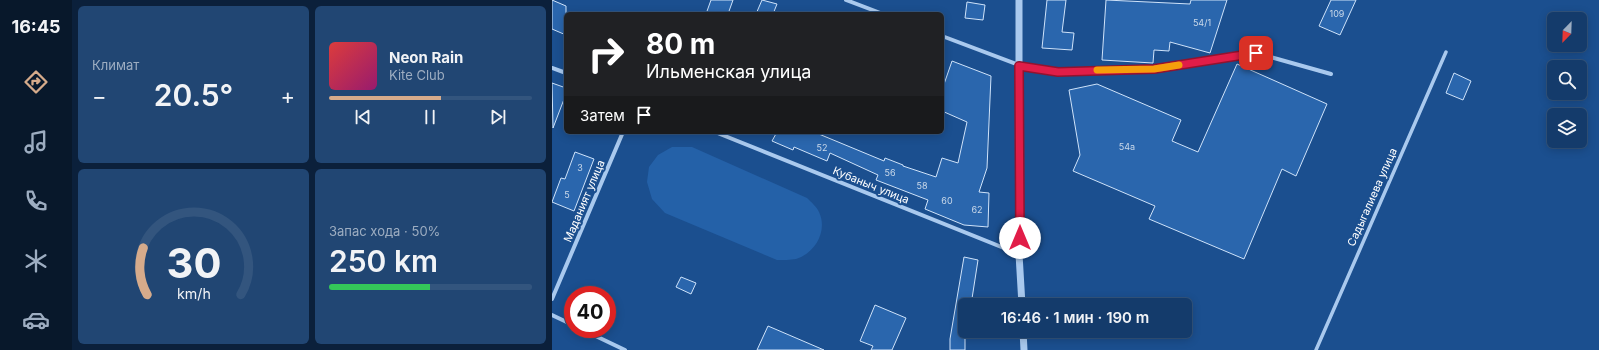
<!DOCTYPE html>
<html lang="ru">
<head>
<meta charset="utf-8">
<style>
  :root { --surface:#143b6b; --page:#214673; --text:#f1f3f6; --muted:#9dadc1; --line:#33557e; --accent:#d6ab8b }
  body { margin:0; font-family:Inter,sans-serif; background:var(--page); color:var(--text); height:100vh; display:flex; flex-direction:column; font-size:15px; white-space:nowrap }
  * { box-sizing:border-box; margin:0 }
  p { font-size:13px; color:var(--muted) }
  .icon { flex:none; width:22px; height:22px; fill:none; stroke:currentColor; stroke-width:2; stroke-linecap:round; stroke-linejoin:round }
  .map { position:relative; flex:1; overflow:hidden }
  .panel { display:flex; flex-direction:column; gap:6px; padding:6px; background:#0b203b; width:480px }
  .panel>* { flex:none }
  .banner { position:absolute; left:12px; top:12px; width:380px; height:122px; border-radius:6px; box-shadow:0 2px 10px #0003,0 0 0 1px var(--line); background:#202124; color:#fff; overflow:hidden }
  .needle { width:26px; rotate:203deg }
  .fabs { position:absolute; left:995px; top:12px; display:grid; gap:8px }
  .fabs a { display:grid; place-items:center; width:40px; height:40px; border-radius:6px; background:var(--surface); box-shadow:0 2px 10px #0003,0 0 0 1px var(--line); font-size:20px }
  .speed { position:absolute; left:12px; top:286px; display:flex; gap:8px; font-size:20px; font-weight:700; text-align:center }
  .speed>* { display:grid; place-content:center; width:52px; height:52px; border-radius:50%; background:var(--surface); box-shadow:0 2px 10px #0003,0 0 0 1px var(--line); line-height:1 }
  .speed .limit { border:6px solid #d22; background:#fff; color:#111 }
  .pin { position:absolute; display:grid; place-items:center; width:34px; height:34px; color:#fff; margin:-17px; border-radius:8px; box-shadow:0 2px 6px #0006 }
  .me { position:absolute; width:44px; margin:-22px; rotate:0deg; stroke-linejoin:round; filter:drop-shadow(0 0 3px #0008) }
  .turn { display:flex; align-items:center; gap:14px; height:84px; padding:0 16px; font-size:18px }
  .turn .icon { width:52px; height:52px; stroke-width:2.5 }
  .turn b { display:block; font-size:28px; line-height:34px }
  .then { display:flex; align-items:center; height:38px; padding:0 16px; background:#0003; gap:8px; font-size:15px }
  .big { font-size:30px; font-weight:600; line-height:1.1 }
  .panel .card { flex:1; display:flex; flex-direction:column; justify-content:center; gap:6px; min-width:0; padding:0 14px; border-radius:6px; background:var(--page) }
  .panel .dial { align-items:center; gap:0 }
  .dial svg { height:104px; overflow:visible; fill:none; stroke:var(--line); stroke-width:7; stroke-linecap:round; text-anchor:middle }
  .dial text { fill:var(--text); stroke:none }
  .song { display:flex; align-items:center; gap:12px }
  .cover { width:48px; height:48px; border-radius:6px; background:linear-gradient(135deg,hsl(0 70% 55%),hsl(320 70% 35%)) }
  .played { height:4px; border-radius:2px; background:linear-gradient(90deg,var(--accent) 55%,var(--line) 55%) }
  .keys { display:flex; justify-content:space-around; direction:ltr }
  .heat { display:flex; justify-content:space-between; align-items:center; font-size:22px; direction:ltr }
  .charge { height:6px; border-radius:3px; background:linear-gradient(90deg,#34c759 50%,var(--line) 0) }
  .panel .tiles { flex:1; display:grid; gap:6px; grid-template-columns:repeat(2,1fr) }
  .trip { position:absolute; left:406px; top:298px; width:234px; height:40px; border-radius:6px; background:var(--surface); box-shadow:0 2px 10px #0003,0 0 0 1px var(--line); font-weight:600; line-height:40px; text-align:center }
  main { display:flex; flex:1; min-height:0 }
  .tabs { display:flex; flex-direction:column; width:72px; justify-content:space-around; align-items:center; background:#08182b; color:var(--muted) }
  .tabs .icon { width:28px; height:28px }
  .tabs .current { color:var(--accent) }
  .tabs b { font-size:18px; color:var(--text) }
  .map>svg:first-child { display:block }
  .green { fill:#2461a8 }
  .building { fill:#2a66ad; stroke:#cfe3fa }
  .lines { fill:none; stroke-linecap:round; stroke-linejoin:round }
  .pedestrian { stroke:#a9c9ee; stroke-width:3.5 }
  .minor { stroke:#a9c9ee; stroke-width:4 }
  .tertiary { stroke:#a9c9ee; stroke-width:7 }
  .route-casing { stroke:#92132f; stroke-width:10 }
  .route { stroke:#e11d48; stroke-width:7 }
  .slow { stroke:#f59e0b; stroke-width:7 }
  .labels { text-anchor:middle; dominant-baseline:central; stroke-width:4; stroke-linejoin:round; paint-order:stroke }
  .number-label { font-size:9px; fill:#cad9ea }
  .street-label { font-size:11px; fill:#fff; stroke:#1b4f8f }
</style>
</head>
<body>
<main>
<nav class="tabs">
<b>16:45</b>
<svg class="icon current" aria-label="directions" viewBox="0 0 24 24"><path d="M12 3l9 9-9 9-9-9zM9 14v-3h6M13 9l2 2-2 2"/></svg>
<svg class="icon" aria-label="music" viewBox="0 0 24 24"><path d="M9 18V5l10-2v13"/><circle cx="6" cy="18" r="3"/><circle cx="16" cy="16" r="3"/></svg>
<svg class="icon" aria-label="phone" viewBox="0 0 24 24"><path d="M5 4h4l2 5-3 2q2 4 5 5l2-3 5 2v4C11 20 4 13 5 4z"/></svg>
<svg class="icon" aria-label="climate" viewBox="0 0 24 24"><path d="M12 3v18M4 7l16 10M4 17L20 7"/></svg>
<svg class="icon" aria-label="car" viewBox="0 0 24 24"><path d="M5 17H2v-5l4-1 3-4h7l3 4 3 1v5h-3M9 17h6M6 11h13"/><circle cx="7" cy="17" r="2"/><circle cx="17" cy="17" r="2"/></svg>
</nav>
<section class="panel">
<div class="tiles">
<div class="card"><p>Климат</p>
<div class="heat"><a>−</a><b class="big">20.5°</b><a>+</a></div>
</div>
<div class="card">
<div class="song"><i class="cover"></i><div><b>Neon Rain</b><p>Kite Club</p></div></div>
<div class="played"></div>
<div class="keys"><svg class="icon" aria-label="previous" viewBox="0 0 24 24"><path d="M18 5L8 12l10 7zM5 5v14"/></svg><svg class="icon" aria-label="pause" viewBox="0 0 24 24"><path d="M8 5v14M16 5v14"/></svg><svg class="icon" aria-label="next" viewBox="0 0 24 24"><path d="M6 5l10 7-10 7zM19 5v14"/></svg></div>
</div>
<div class="card dial"><svg viewBox="0 0 100 80">
<path d="M14 69A42 42 0 1 1 86 69"/>
<path d="M14 69A42 42 0 0 1 11 33" stroke="#d6ab8b"/>
<text x="50" y="56" font-size="32" font-weight="700">30</text>
<text x="50" y="72" font-size="11">km/h</text>
</svg></div>
<div class="card"><p>Запас хода · 50%</p><b class="big">250 km</b><div class="charge"></div></div>
</div>
</section>
<div class="map">
<svg width="1047" height="350" viewBox="0 0 1047 350">
  <rect width="100%" height="100%" fill="#1b4f8f"/>
  <!-- green -->
  <path class="green" d="M120 147H140L255 198C259 202 265 207 267 212 276 231 263 253 244 259 238 260 231 260 225 260L113 213 100 199 95 182 97 167 106 155Z"/>
  <!-- building -->
  <g class="building">
    <path d="M0 0 14 6V35L0 29Z"/>
    <path d="M159 0H181L176 14H154Z"/>
    <path d="M210 0 225 4 221 14H204Z"/>
    <path d="M495 0H514L510 32 522 33 520 50 490 48Z"/>
    <path d="M554 0 638 4 639 0H675L658 53 618 42 617 51 602 50 601 63 550 60Z"/>
    <path d="M779 0H804L788 35 767 26Z"/>
    <path d="M415 2 433 5 431 20 413 18Z"/>
    <path d="M400 61 439 76 435 168 427 192 437 193 436 227 412 225 373 209 376 200 324 180 326 175 278 153 275 161 242 147 241 150 220 141 225 132H262L332 161 333 158 351 165V166L384 177 390 158 406 163 415 122 390 111V90Z"/>
    <path d="M685 64 775 104 744 176 730 169 692 259 597 219 603 206 521 171 528 155 517 90 545 84 629 120 620 141 646 152Z"/>
    <path d="M902 73 919 81 911 100 894 93Z"/>
    <path d="M0 83 14 88V94L1 128Z"/>
    <path d="M23 152 42 159 22 211 0 202 9 178 13 179Z"/>
    <path d="M412 257 426 260 419 305H413V350H398V339Z"/>
    <path d="M129 277 144 283 139 294 124 287Z"/>
    <path d="M323 305 354 318 340 350H319L321 346 308 341Z"/>
    <path d="M216 326 272 350H205Z"/>
  </g>
  <g class="lines">
    <!-- pedestrian -->
    <path class="pedestrian" d="M764 350 894 52"/>
    <!-- minor -->
    <g class="minor">
      <path d="M294 0 331 14"/>
      <path d="M390 36 467 65 506 71 602 69 704 53 779 74"/>
      <path d="M0 68 14 73"/>
      <path d="M163 132 467 254"/>
      <path d="M0 299 71 132"/>
      <path d="M0 315 21 325"/>
      <path d="M29 329 73 350"/>
    </g>
    <!-- tertiary -->
    <g class="tertiary">
      <path d="M467 0V254L470 305"/>
      <path d="M471 331 472 350"/>
    </g>
  </g>
  <g class="lines">
    <!-- route casing -->
    <g class="route-casing">
      <path id="route" d="M468 238 467 66 506 72 602 69 704 53"/>
    </g>
    <!-- route -->
    <use href="#route" class="route"/>
    <!-- slow -->
    <path class="slow" d="M545 70 602 69 627 65"/>
  </g>
  <g class="labels">
    <!-- number labels -->
    <g class="number-label">
      <text x="785" y="13">109</text>
      <text x="650" y="22">54/1</text>
      <text x="575" y="146">54а</text>
      <text x="270" y="147">52</text>
      <text x="28" y="167">3</text>
      <text x="338" y="172">56</text>
      <text x="370" y="185">58</text>
      <text x="15" y="194">5</text>
      <text x="395" y="200">60</text>
      <text x="425" y="209">62</text>
    </g>
    <!-- street labels -->
    <g class="street-label">
      <text transform="translate(319 185) rotate(22)">Кубаныч улица</text>
      <text transform="translate(820 197) rotate(-66)">Садыгалиева улица</text>
      <text transform="translate(32 201) rotate(-67)">Маданият улица</text>
    </g>
  </g>
</svg>
<div class="fabs">
<a><svg class="needle" viewBox="-14 -14 28 28"><path d="M0-13l5 13h-10z" fill="#e53935"/><path d="M0 13l5-13h-10z" fill="#9dadc1"/></svg></a>
<a><svg class="icon" aria-label="search" viewBox="0 0 24 24"><circle cx="10" cy="10" r="6"/><path d="M15 15l6 6"/></svg></a>
<a><svg class="icon" aria-label="layers" viewBox="0 0 24 24"><path d="M12 4l9 5-9 5-9-5zM3 14l9 5 9-5"/></svg></a>
</div>
<div class="speed"><div class="limit">40</div></div>
<div class="pin" style="left:704px;top:53px;background:#d93025"><svg class="icon" aria-label="arrive" viewBox="0 0 24 24"><path d="M6 21V4h12l-3 4 3 4H6"/></svg></div>
<svg class="me" style="left:468px;top:238px" viewBox="-20 -20 40 40"><circle r="19" fill="#fff"/><path d="M0-13L10 11 0 6-10 11z" fill="#e11d48"/></svg>
<div class="trip">16:46 · 1 мин · 190 m</div>
<div class="banner">
<div class="turn"><svg class="icon" aria-label="right" viewBox="0 0 24 24"><path d="M7 20v-9h11M14 6l5 5-5 5"/></svg><div><b>80 m</b>Ильменская улица</div></div>
<div class="then">Затем<svg class="icon" aria-label="arrive" viewBox="0 0 24 24"><path d="M6 21V4h12l-3 4 3 4H6"/></svg></div>
</div>
</div>
</main>
</body>
</html>
